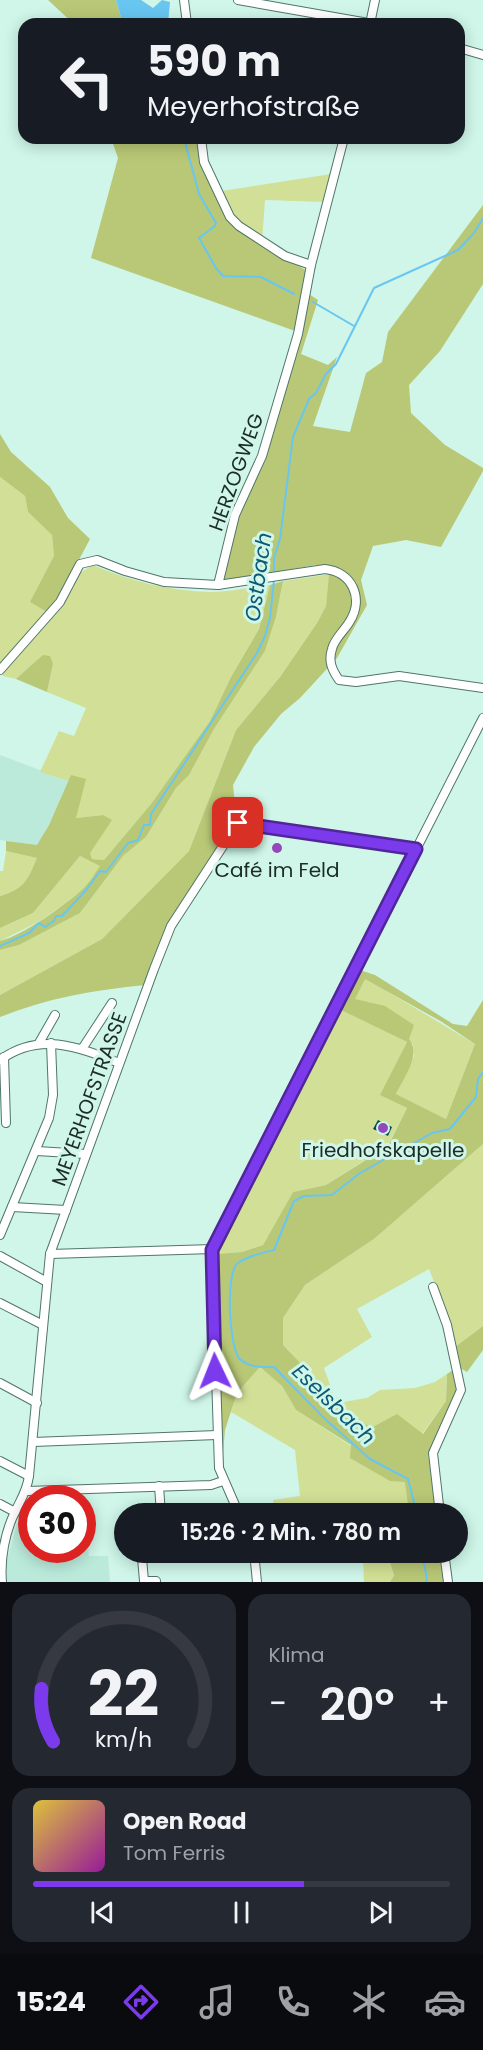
<!DOCTYPE html>
<html lang="de">
<head>
<meta charset="utf-8">
<style>
  :root { --surface:#171b24; --page:#242831; --text:#f1f3f6; --muted:#9ea1a6; --line:#363941; --accent:#7c3aed }
  body { margin:0; font-family:Poppins,sans-serif; background:var(--page); color:var(--text); height:100vh; display:flex; flex-direction:column; font-size:22px; white-space:nowrap }
  * { box-sizing:border-box; margin:0 }
  p { font-size:20px; color:var(--muted) }
  .icon { flex:none; width:33px; height:33px; fill:none; stroke:currentColor; stroke-width:2; stroke-linecap:round; stroke-linejoin:round }
  .map { position:relative; height:1582px; overflow:hidden }
  .drawer { display:flex; flex-direction:column; gap:12px; padding:12px; background:#0d0f14; flex:1 }
  .drawer>* { flex:none }
  .banner { position:absolute; left:18px; top:18px; width:447px; height:126px; border-radius:18px; box-shadow:0 3px 15px #0003; background:#171b24; color:var(--text); overflow:hidden }
  .speed { position:absolute; left:18px; top:1485px; display:flex; gap:12px; font-size:30px; font-weight:700; text-align:center }
  .speed>* { display:grid; place-content:center; width:78px; height:78px; border-radius:50%; background:var(--surface); box-shadow:0 3px 15px #0003; line-height:1 }
  .speed .limit { border:9px solid #d22; background:#fff; color:#111 }
  .pin { position:absolute; display:grid; place-items:center; width:51px; height:51px; color:#fff; margin:-26px; border-radius:12px; box-shadow:0 3px 9px #0006 }
  .me { position:absolute; width:66px; margin:-33px; rotate:358deg; stroke-linejoin:round; filter:drop-shadow(0 0 4px #0008) }
  .turn { display:flex; align-items:center; gap:21px; height:126px; padding:0 30px; font-size:27px }
  .turn .icon { width:78px; height:78px; stroke-width:2.5 }
  .turn b { display:block; font-size:42px; line-height:51px }
  .big { font-size:45px; font-weight:600; line-height:1.1 }
  .drawer .card { flex:1; display:flex; flex-direction:column; justify-content:center; gap:9px; min-width:0; padding:0 21px; border-radius:18px; background:var(--page) }
  .drawer .dial { align-items:center; gap:0 }
  .dial svg { height:156px; overflow:visible; fill:none; stroke:var(--line); stroke-width:7; stroke-linecap:round; text-anchor:middle }
  .dial text { fill:var(--text); stroke:none }
  .song { display:flex; align-items:center; gap:18px }
  .cover { width:72px; height:72px; border-radius:9px; background:linear-gradient(135deg,hsl(50 70% 55%),hsl(300 70% 35%)) }
  .played { height:6px; border-radius:3px; background:linear-gradient(90deg,var(--accent) 65%,var(--line) 65%) }
  .keys { display:flex; justify-content:space-around; direction:ltr }
  .heat { display:flex; justify-content:space-between; align-items:center; font-size:33px; direction:ltr }
  .drawer .tiles { flex:1; display:grid; gap:12px; grid-template-columns:1fr 1fr }
  .card:last-child { grid-column:span 2 }
  .trip { position:absolute; left:114px; top:1503px; width:354px; height:60px; border-radius:30px; background:var(--surface); box-shadow:0 3px 15px #0003; font-weight:600; line-height:60px; text-align:center }
  .menu { display:flex; height:96px; justify-content:space-around; align-items:center; background:#090b0e; color:var(--muted) }
  .menu .icon { width:42px; height:42px }
  .menu .selected { color:var(--accent) }
  .menu b { font-size:27px; color:var(--text) }
  .map>svg:first-child { display:block }
  .built { fill:#bbeadb }
  .green { fill:#d1e096 }
  .forest { fill:#b8c876; fill-rule:evenodd }
  .water { fill:#68c6f1 }
  .lines { fill:none; stroke-linecap:round; stroke-linejoin:round }
  .stream { stroke:#68c6f1; stroke-width:2 }
  .building { fill:#014d51 }
  .minor-casing { stroke:#51756a; stroke-width:10 }
  .minor { stroke:#fff; stroke-width:8 }
  .route-casing { stroke:#51269a; stroke-width:15 }
  .route { stroke:#7c3aed; stroke-width:10 }
  .poi-dot { fill:#9548b9; stroke:#cff6e9; stroke-width:2 }
  .labels { text-anchor:middle; dominant-baseline:central; stroke-width:6; stroke-linejoin:round; paint-order:stroke }
  .street-label { font-size:20px; fill:#1c2b27; stroke:#cff6e9 }
  .poi-label { font-size:20px; fill:#1c2b27; stroke:#cff6e9 }
  .water-label { font-size:21px; font-style:italic; fill:#0b5976; stroke:#cff6e9 }
</style>
</head>
<body>
<div class="map">
<svg width="483" height="1582" viewBox="0 0 483 1582">
  <rect width="100%" height="100%" fill="#cff6e9"/>
  <!-- built -->
  <g class="built">
    <path d="M0 755 69 781 49 825 37 846 0 840Z"/>
    <path d="M83 1522H86L89 1556H108L110 1582H7L6 1564 17 1523H31L32 1550H82Z"/>
  </g>
  <!-- green -->
  <g class="green">
    <path d="M331 174 324 202 265 200 262 242 232 222 215 192Z"/>
    <path d="M0 477 25 496 28 512 52 535 54 556 31 602 47 612 0 665Z"/>
    <path d="M93 565C130 581 169 591 210 592 230 592 251 587 270 585L259 629 231 677 210 721 151 804 104 860 92 859 90 853 103 815 75 818 72 775 69 781 40 772 59 731 74 736 86 708 47 692 53 664 28 669 16 679 3 676 2 672 54 616 78 574Z"/>
    <path d="M330 574 326 606 317 623 280 677 236 730 189 851 102 939 0 995V950L19 945 80 913 123 856 146 837 176 788 189 775 214 729 265 651 276 617 283 581Z"/>
    <path d="M6 851 38 858C28 880 24 889 0 896V871H3Z"/>
    <path d="M80 856 101 866 86 887 64 904 40 921 0 941V928L33 913Z"/>
    <path d="M365 978 475 1044 446 1119 396 1094 414 1056 413 1044 354 999Z"/>
    <path d="M340 1009 407 1042 381 1095 407 1108 388 1145 326 1185 293 1192 263 1245 242 1252 216 1254Z"/>
    <path d="M483 1144V1326L455 1347 450 1324 429 1269 357 1309 372 1337 324 1368 334 1396 343 1402 367 1398 380 1390 415 1388 435 1382 447 1374 446 1401 422 1434 371 1429 349 1412 322 1402 307 1370 283 1345V1318L305 1285 374 1239Z"/>
    <path d="M260 1367 282 1386 296 1410 406 1482 409 1513H274L273 1500 300 1496 295 1450 231 1412 237 1393Z"/>
    <path d="M363 1557 390 1562 394 1577 390 1582H364Z"/>
  </g>
  <!-- forest -->
  <g class="forest">
    <path d="M48 0H116L123 24H74Z"/>
    <path d="M111 138H198L232 222 310 273 309 294 318 300 301 354 328 365 337 357 313 426 350 432 366 373 382 362 388 332 483 205V284L440 351 409 385 411 413 445 445 483 468V471L441 547 406 540 373 546 361 580 367 605 337 658 300 698 281 714 254 747 233 785 236 816 169 924 145 985C95 990 47 998 0 1017V995L102 939 189 851 236 730 280 677 317 623 326 606 330 565H316L224 581 216 575 234 508 260 455 295 331 91 258 118 158Z"/>
    <path d="M0 434 11 452 50 487 68 518 90 539 64 588 47 612 30 602 54 556 52 535 28 512 25 496 0 477Z"/>
    <path d="M283 581 276 617 265 651 214 729 189 775 176 788 146 837 123 856 80 913 19 945 0 950V941C24 935 65 905 84 888 90 882 95 873 100 866L80 856 33 913 0 928V896C24 889 28 880 37 858L6 851V841L37 845 49 825 71 775 86 779 76 818 103 815 112 820 90 853 92 859 104 860 151 804 210 721 231 677 259 629 270 585Z"/>
    <path d="M43 655 50 656 53 664 47 692 16 679Z"/>
    <path d="M354 968 375 975 453 1024 467 1026 483 1000V1144L374 1239 305 1285 283 1318V1345L307 1370 322 1402 349 1412 371 1428 397 1414 423 1434 446 1401 447 1374 453 1370 459 1390 457 1397 428 1453 436 1513H409L405 1482 390 1481 350 1458 351 1445 296 1410 282 1386 260 1367 237 1393 225 1430 223 1453 219 1452 213 1268 216 1251 224 1236 217 1254 242 1252 263 1245 293 1192 326 1185 388 1146 407 1108 380 1095 407 1042 335 1007ZM365 979 442 1022 475 1044 446 1119 396 1094C403 1079 422 1054 409 1039L414 1025 385 1006 355 999Z"/>
    <path d="M483 1326V1350L467 1372 458 1367 455 1347Z"/>
    <path d="M363 1553H441L445 1582H390L394 1576 390 1562 363 1557Z"/>
  </g>
  <!-- water -->
  <path class="water" d="M116 0H141L153 8 162 0 170 2 168 24H123Z"/>
  <g class="lines">
    <!-- stream -->
    <g class="stream">
      <path d="M184 138 199 194 216 223 215 226 199 238 216 268 223 276 261 277 294 294"/>
      <path d="M313 302 354 326"/>
      <path d="M274 574V558L280 539 293 437 309 399 316 393 326 374 336 364 374 288 458 250 474 233 483 218"/>
      <path d="M0 946 29 933 39 923 45 927 54 921 56 916H62L87 889 100 871 106 872 128 843 138 840 144 825H150L151 814 257 653 265 636 270 618 274 580"/>
      <path d="M417 1514 408 1479 370 1459 325 1419 274 1367C262 1367 248 1368 239 1358 229 1345 225 1273 238 1263 247 1256 263 1253 274 1250L294 1201 304 1196 332 1195 360 1173 432 1133 450 1129 476 1097 478 1079 483 1072"/>
      <path d="M422 1552 427 1579 426 1582"/>
    </g>
  </g>
  <!-- building -->
  <path class="building" d="M378 1120 392 1127 388 1136 373 1129Z"/>
  <g class="lines">
    <!-- minor casing -->
    <g class="minor-casing">
      <g id="minor">
        <path d="M184 0 187 24"/>
        <path d="M238 0 374 24"/>
        <path d="M370 24 375 0"/>
        <path d="M459 48 483 55"/>
        <path d="M201 138 204 162 230 217 239 226 285 256 311 265"/>
        <path d="M218 585 325 569C352 572 364 598 350 621 345 630 334 639 332 649 328 661 332 670 339 680L356 682 399 676 483 688"/>
        <path d="M0 670 60 602 80 564 97 560 125 571 164 582 218 585 235 515 262 456 298 334 311 265 344 138"/>
        <path d="M39 1043 55 1015"/>
        <path d="M82 1049 112 1003"/>
        <path d="M4 1057 6 1123"/>
        <path d="M0 1060C40 1031 78 1047 119 1063"/>
        <path d="M37 1151 86 1154"/>
        <path d="M12 1207 66 1210"/>
        <path d="M0 1235 49 1118 53 1095 51 1043"/>
        <path d="M50 1254 213 1249"/>
        <path d="M0 1256 47 1282"/>
        <path d="M433 1287 447 1325 461 1390 433 1453 440 1514"/>
        <path d="M0 1303 43 1325"/>
        <path d="M0 1383 37 1403"/>
        <path d="M33 1442 217 1435"/>
        <path d="M0 1461 29 1476"/>
        <path d="M159 1486 161 1514"/>
        <path d="M27 1491 211 1485 223 1481"/>
        <path d="M0 1504 15 1512"/>
        <path d="M239 1514 219 1468 212 1250 483 718"/>
        <path d="M155 1552V1555L142 1558 144 1581H156"/>
        <path d="M254 1552 257 1582"/>
        <path d="M444 1552 448 1582"/>
        <path d="M2 1582C0 1559 5 1532 15 1512 21 1499 27 1491 29 1476L50 1254 154 969 171 926 238 823 416 849"/>
      </g>
    </g>
    <!-- minor -->
    <use href="#minor" class="minor"/>
  </g>
  <g class="lines">
    <!-- route casing -->
    <g class="route-casing">
      <path id="route" d="M215 1371 212 1250 416 849 238 823"/>
    </g>
    <!-- route -->
    <use href="#route" class="route"/>
  </g>
  <!-- markers -->
  <g class="poi-dot">
    <circle cx="277" cy="848" r="6"/>
    <circle cx="383" cy="1128" r="6"/>
  </g>
  <g class="labels">
    <!-- street labels -->
    <g class="street-label">
      <text transform="translate(236 472) rotate(-70)">HERZOGWEG</text>
      <text transform="translate(89 1099) rotate(-70)">MEYERHOFSTRASSE</text>
    </g>
    <!-- poi labels -->
    <g class="poi-label">
      <text x="277" y="870">Café im Feld</text>
      <text x="383" y="1150">Friedhofskapelle</text>
    </g>
    <!-- water labels -->
    <g class="water-label">
      <text transform="translate(258 577) rotate(-82)">Ostbach</text>
      <text transform="translate(334 1404) rotate(44)">Eselsbach</text>
    </g>
  </g>
</svg>
<div class="speed"><div class="limit">30</div></div>
<div class="pin" style="left:238px;top:823px;background:#d93025"><svg class="icon" aria-label="arrive" viewBox="0 0 24 24"><path d="M6 21V4h12l-3 4 3 4H6"/></svg></div>
<svg class="me" style="left:215px;top:1371px" viewBox="-20 -20 40 40"><path d="M0-17L14 15 0 8-14 15z" fill="#7c3aed" stroke="#fff" stroke-width="4"/></svg>
<div class="trip">15:26 · 2 Min. · 780 m</div>
<div class="banner">
<div class="turn"><svg class="icon" aria-label="left" viewBox="0 0 24 24"><path d="M17 20v-9H6M10 6l-5 5 5 5"/></svg><div><b>590 m</b>Meyerhofstraße</div></div>
</div>
</div>
<section class="drawer">
<div class="tiles">
<div class="card dial"><svg viewBox="0 0 100 80">
<path d="M14 69A42 42 0 1 1 86 69"/>
<path d="M14 69A42 42 0 0 1 8 42" stroke="#7c3aed"/>
<text x="50" y="56" font-size="32" font-weight="700">22</text>
<text x="50" y="72" font-size="11">km/h</text>
</svg></div>
<div class="card"><p>Klima</p>
<div class="heat"><a>−</a><b class="big">20°</b><a>+</a></div>
</div>
<div class="card">
<div class="song"><i class="cover"></i><div><b>Open Road</b><p>Tom Ferris</p></div></div>
<div class="played"></div>
<div class="keys"><svg class="icon" aria-label="previous" viewBox="0 0 24 24"><path d="M18 5L8 12l10 7zM5 5v14"/></svg><svg class="icon" aria-label="pause" viewBox="0 0 24 24"><path d="M8 5v14M16 5v14"/></svg><svg class="icon" aria-label="next" viewBox="0 0 24 24"><path d="M6 5l10 7-10 7zM19 5v14"/></svg></div>
</div>
</div>
</section>
<nav class="menu">
<b>15:24</b>
<svg class="icon selected" aria-label="directions" viewBox="0 0 24 24"><path d="M12 3l9 9-9 9-9-9zM9 14v-3h6M13 9l2 2-2 2"/></svg>
<svg class="icon" aria-label="music" viewBox="0 0 24 24"><path d="M9 18V5l10-2v13"/><circle cx="6" cy="18" r="3"/><circle cx="16" cy="16" r="3"/></svg>
<svg class="icon" aria-label="phone" viewBox="0 0 24 24"><path d="M5 4h4l2 5-3 2q2 4 5 5l2-3 5 2v4C11 20 4 13 5 4z"/></svg>
<svg class="icon" aria-label="climate" viewBox="0 0 24 24"><path d="M12 3v18M4 7l16 10M4 17L20 7"/></svg>
<svg class="icon" aria-label="car" viewBox="0 0 24 24"><path d="M5 17H2v-5l4-1 3-4h7l3 4 3 1v5h-3M9 17h6M6 11h13"/><circle cx="7" cy="17" r="2"/><circle cx="17" cy="17" r="2"/></svg>
</nav>
</body>
</html>
